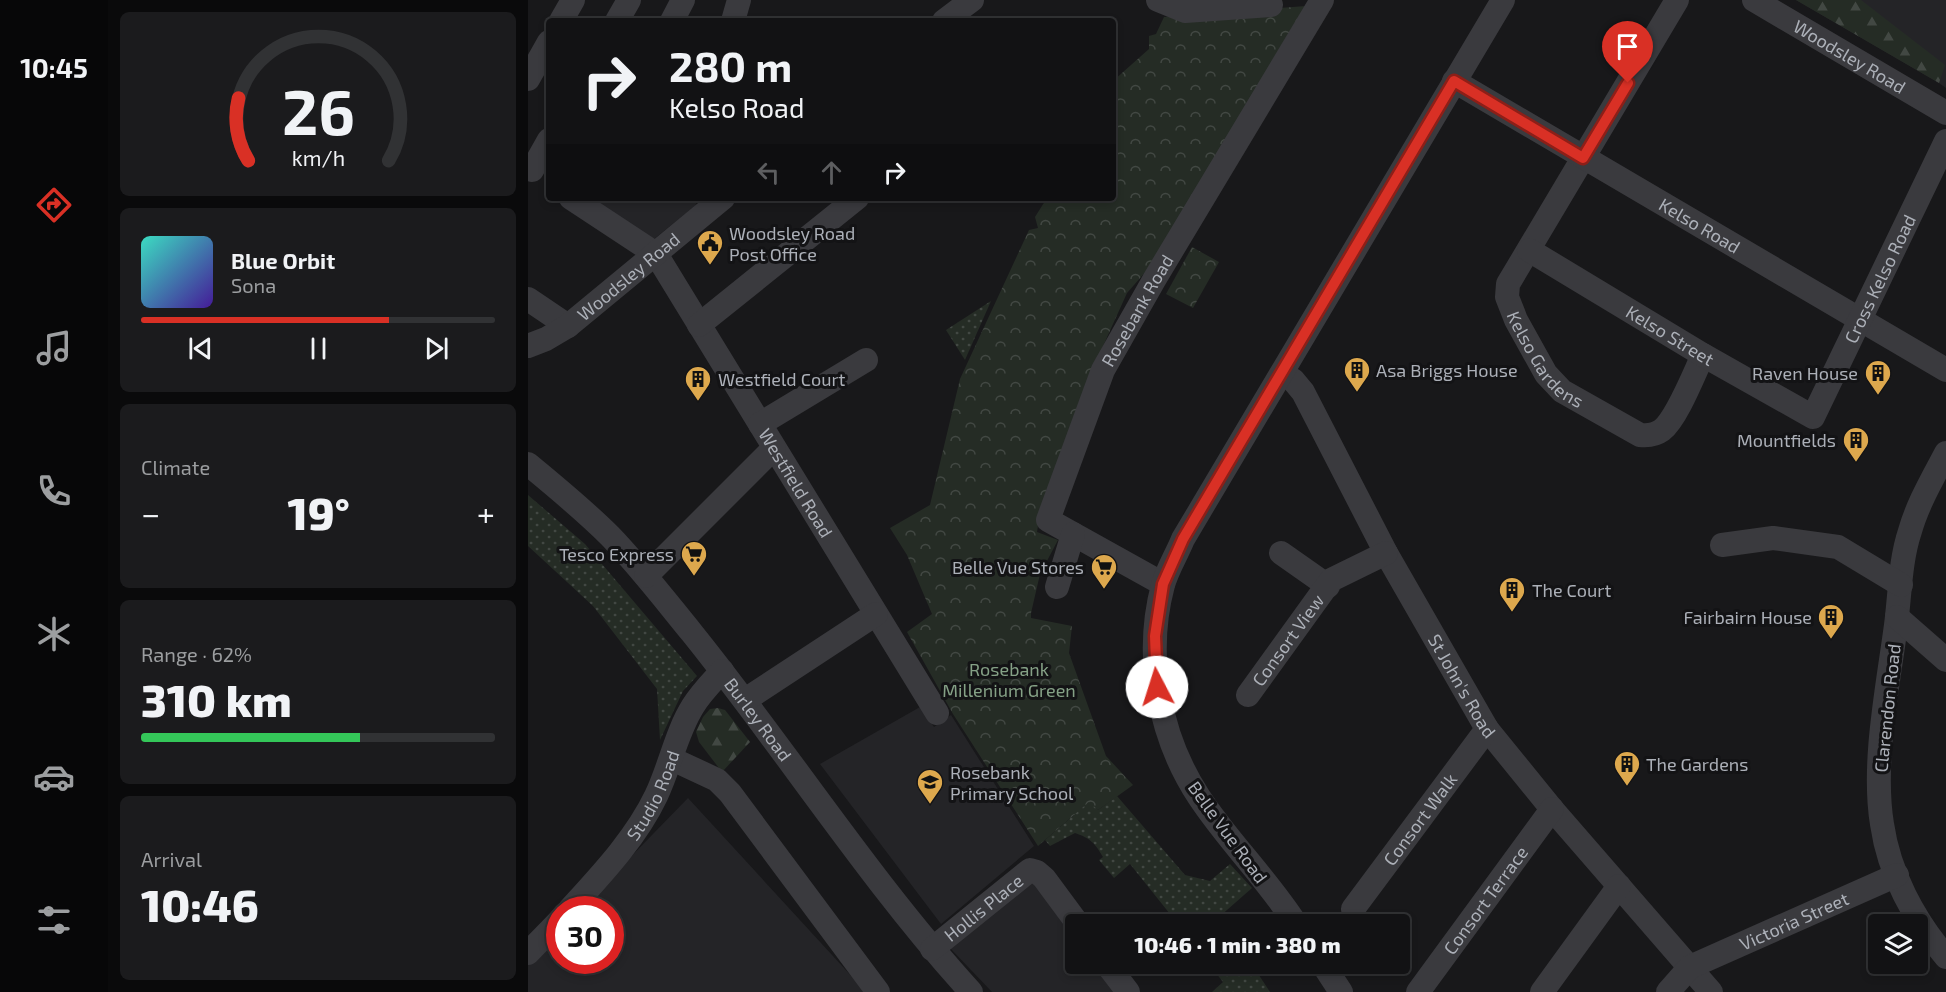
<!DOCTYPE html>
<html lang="en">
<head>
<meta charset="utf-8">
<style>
  :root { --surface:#121214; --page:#1b1b1d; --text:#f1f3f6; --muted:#9c9ea0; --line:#313234; --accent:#d93025 }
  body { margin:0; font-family:"Exo 2",sans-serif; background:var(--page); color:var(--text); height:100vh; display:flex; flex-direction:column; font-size:22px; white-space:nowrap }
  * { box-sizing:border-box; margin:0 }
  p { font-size:20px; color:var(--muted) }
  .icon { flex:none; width:33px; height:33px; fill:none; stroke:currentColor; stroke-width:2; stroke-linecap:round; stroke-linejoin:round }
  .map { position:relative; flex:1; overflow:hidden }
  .details { display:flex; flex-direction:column; gap:12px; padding:12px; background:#0a0a0b; width:420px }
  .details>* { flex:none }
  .top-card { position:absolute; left:18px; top:18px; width:570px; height:183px; border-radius:6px; box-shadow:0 3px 9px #0003,0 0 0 2px var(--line); background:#121214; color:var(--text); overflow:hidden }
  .controls { position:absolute; left:1340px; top:914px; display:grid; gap:12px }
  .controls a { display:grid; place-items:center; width:60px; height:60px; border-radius:6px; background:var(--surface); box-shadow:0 3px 9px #0003,0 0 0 2px var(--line); font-size:30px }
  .speed { position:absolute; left:18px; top:896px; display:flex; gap:12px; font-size:30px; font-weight:700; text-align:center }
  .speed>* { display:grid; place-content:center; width:78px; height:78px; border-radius:50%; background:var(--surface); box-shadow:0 3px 9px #0003,0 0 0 2px var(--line); line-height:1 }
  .speed .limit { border:9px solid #d22; background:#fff; color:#111 }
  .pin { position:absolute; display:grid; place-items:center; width:51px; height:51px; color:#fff; margin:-62px -26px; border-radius:50% 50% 50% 0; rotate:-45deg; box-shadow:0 0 6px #0007 }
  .pin .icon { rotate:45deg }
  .me { position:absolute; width:66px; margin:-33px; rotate:355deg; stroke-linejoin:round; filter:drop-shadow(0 0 4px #0008) }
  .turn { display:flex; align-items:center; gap:21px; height:126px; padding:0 24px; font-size:27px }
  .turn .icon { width:78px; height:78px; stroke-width:2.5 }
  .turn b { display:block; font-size:42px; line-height:51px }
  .lanes { display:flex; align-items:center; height:57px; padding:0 24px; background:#0003; justify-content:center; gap:30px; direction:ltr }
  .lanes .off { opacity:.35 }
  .big { font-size:45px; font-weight:800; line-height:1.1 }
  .details .card { flex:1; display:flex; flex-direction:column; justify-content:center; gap:9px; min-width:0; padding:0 21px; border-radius:9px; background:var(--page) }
  .details .dial { align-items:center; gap:0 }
  .dial svg { height:156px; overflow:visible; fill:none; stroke:var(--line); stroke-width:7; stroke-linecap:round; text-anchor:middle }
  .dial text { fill:var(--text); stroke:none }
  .song { display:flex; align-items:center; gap:18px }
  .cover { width:72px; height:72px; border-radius:9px; background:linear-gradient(135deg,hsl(170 70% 55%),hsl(260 70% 35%)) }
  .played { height:6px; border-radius:3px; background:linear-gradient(90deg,var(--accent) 70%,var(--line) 70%) }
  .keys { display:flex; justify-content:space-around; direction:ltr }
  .heat { display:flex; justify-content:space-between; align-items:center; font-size:33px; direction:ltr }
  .charge { height:9px; border-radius:4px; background:linear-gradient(90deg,#34c759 62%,var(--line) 0) }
  .trip { position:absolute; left:537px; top:914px; width:345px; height:60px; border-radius:6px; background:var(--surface); box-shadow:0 3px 9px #0003,0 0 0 2px var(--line); font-weight:800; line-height:60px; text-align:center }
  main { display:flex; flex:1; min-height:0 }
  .tabs { display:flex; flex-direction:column; width:108px; justify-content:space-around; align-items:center; background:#070708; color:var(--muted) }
  .tabs .icon { width:42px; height:42px }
  .tabs .on { color:var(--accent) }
  .tabs b { font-size:27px; color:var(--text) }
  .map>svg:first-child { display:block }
  .built { fill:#242427 }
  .grass { fill:url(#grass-dots) }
  .forest { fill:url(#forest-firs) }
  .park { fill:url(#park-crowns) }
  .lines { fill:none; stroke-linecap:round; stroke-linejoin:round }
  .minor { stroke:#3a3a3e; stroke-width:24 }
  .route-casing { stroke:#8d1f18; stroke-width:15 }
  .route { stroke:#d93025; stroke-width:10 }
  .labels { text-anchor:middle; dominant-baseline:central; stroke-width:6; stroke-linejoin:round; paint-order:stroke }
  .street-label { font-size:18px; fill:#acb0b8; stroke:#131315 }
  .poi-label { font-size:18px; fill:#acb0b8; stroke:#131315; text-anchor:start }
  .park-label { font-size:18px; fill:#85a186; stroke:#131315 }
</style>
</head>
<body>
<main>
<nav class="tabs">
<b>10:45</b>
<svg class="icon on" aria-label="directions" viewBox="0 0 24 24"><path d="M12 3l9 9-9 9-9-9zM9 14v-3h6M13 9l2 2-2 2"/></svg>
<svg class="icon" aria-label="music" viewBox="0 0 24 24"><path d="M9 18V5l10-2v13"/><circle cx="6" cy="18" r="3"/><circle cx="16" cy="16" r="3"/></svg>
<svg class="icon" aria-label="phone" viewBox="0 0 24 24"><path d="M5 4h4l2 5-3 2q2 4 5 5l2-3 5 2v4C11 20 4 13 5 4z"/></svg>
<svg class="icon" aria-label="climate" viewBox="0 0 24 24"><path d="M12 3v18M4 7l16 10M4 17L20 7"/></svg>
<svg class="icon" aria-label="car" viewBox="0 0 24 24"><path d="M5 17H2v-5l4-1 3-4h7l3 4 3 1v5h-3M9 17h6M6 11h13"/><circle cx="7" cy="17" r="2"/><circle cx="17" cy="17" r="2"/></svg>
<svg class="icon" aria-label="filters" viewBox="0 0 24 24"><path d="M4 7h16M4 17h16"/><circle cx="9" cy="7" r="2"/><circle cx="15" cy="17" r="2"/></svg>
</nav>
<section class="details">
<div class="card dial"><svg viewBox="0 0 100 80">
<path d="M14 69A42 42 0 1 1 86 69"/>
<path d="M14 69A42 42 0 0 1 9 37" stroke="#d93025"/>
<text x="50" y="56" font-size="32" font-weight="700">26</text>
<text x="50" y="72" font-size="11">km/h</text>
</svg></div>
<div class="card">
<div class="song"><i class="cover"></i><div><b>Blue Orbit</b><p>Sona</p></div></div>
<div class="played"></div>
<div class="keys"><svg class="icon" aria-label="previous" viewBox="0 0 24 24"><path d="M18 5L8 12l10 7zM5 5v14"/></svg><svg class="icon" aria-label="pause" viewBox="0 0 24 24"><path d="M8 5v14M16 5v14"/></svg><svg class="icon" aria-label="next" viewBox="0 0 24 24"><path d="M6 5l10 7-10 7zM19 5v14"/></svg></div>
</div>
<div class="card"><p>Climate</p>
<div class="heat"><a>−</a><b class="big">19°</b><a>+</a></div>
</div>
<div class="card"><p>Range · 62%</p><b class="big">310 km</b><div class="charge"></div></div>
<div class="card"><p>Arrival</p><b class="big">10:46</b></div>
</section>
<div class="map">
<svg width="1418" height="992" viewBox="0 0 1418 992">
  <defs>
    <pattern id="grass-dots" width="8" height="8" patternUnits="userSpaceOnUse" patternTransform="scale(1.5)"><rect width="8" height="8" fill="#252c25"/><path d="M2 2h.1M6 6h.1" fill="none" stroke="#424843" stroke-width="1.8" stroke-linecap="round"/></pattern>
    <pattern id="forest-firs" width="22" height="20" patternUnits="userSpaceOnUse" patternTransform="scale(1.5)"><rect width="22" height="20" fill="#252c25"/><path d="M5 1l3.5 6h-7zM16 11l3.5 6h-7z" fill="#424843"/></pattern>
    <pattern id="park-crowns" width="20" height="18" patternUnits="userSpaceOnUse" patternTransform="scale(1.5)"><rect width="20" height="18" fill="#252c25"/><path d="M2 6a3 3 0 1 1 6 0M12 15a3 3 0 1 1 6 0" fill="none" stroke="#424843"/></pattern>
  </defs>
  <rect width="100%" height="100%" fill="#18181a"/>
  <!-- built -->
  <g class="built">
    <path d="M1268 0H1418V88L1411 83Z"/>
    <path d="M57 198H168L169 202 167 206 126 239Z"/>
    <path d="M392 707 406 727 423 715 506 846 413 924 292 764Z"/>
    <path d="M160 798 338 992H0V963L31 931 32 960H82V909H52Z"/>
    <path d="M503 879 547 940 548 963H564L585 992H464L421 947Z"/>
  </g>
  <!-- grass -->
  <g class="grass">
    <path d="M463 301 437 360 418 330Z"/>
    <path d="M0 495 57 544 169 676 155 691 132 740 129 689 65 606 0 546Z"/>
    <path d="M547 778 570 810 589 796 657 875 682 881 702 864 724 888 691 917 696 924H650L602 864 586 878 571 860 575 857C567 843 562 838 547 833L522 846 517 840 546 815Z"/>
    <path d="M680 963H723L742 992H684L695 982Z"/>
  </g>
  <!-- forest -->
  <g class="forest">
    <path d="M1268 0H1333L1417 65 1411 83Z"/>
    <path d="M190 708 197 710 222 742 194 772 171 742 168 732 175 717 182 709Z"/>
  </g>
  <!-- park -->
  <g class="park">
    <path d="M778 6 620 269 599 293 566 366 512 513 509 532 530 540 512 574 503 613V618L544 626 541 653 578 756 605 785 570 810 561 802 510 846 425 714 379 632 404 614 379 555 362 528 402 505 432 379 501 230 510 228 507 217 519 198H585V81L621 49V36L628 34 636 17Z"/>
    <path d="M664 247 691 262 665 308 638 294Z"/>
  </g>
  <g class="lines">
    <!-- minor -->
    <g class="minor">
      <path d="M630 0 657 11 743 5"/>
      <path id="s1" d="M1149 0 980 284 979 297 988 320 1018 374 1034 391 1112 435C1120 436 1127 435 1134 430 1149 418 1166 374 1175 355"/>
      <path id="s2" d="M1226 0 1418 113"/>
      <path d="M33 21 45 0"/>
      <path d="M89 21 101 0"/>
      <path d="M144 21 155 0"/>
      <path d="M205 21 211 0"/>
      <path d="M416 21 444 0"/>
      <path d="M0 79 21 42"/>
      <path id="s3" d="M926 81 1418 370"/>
      <path d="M4 170 21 140"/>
      <path id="s4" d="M43 198 128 254 409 713"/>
      <path id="s5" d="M1001 250 1175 355 1285 417 1418 141"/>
      <path d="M0 299 40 326"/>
      <path d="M171 325 329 198"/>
      <path id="s6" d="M0 346 18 339 40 326 195 198"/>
      <path id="s7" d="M754 373 765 380 775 392 858 553 959 729 1024 809 1183 992"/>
      <path d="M232 424 338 360"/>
      <path d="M1418 453C1405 478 1390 503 1382 531 1372 561 1372 594 1368 625 1360 686 1344 763 1354 824 1361 873 1386 920 1418 957"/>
      <path id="s8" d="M0 464C28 487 56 510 82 536 111 566 137 600 164 633 259 751 342 881 443 992"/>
      <path d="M1194 545 1245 538 1310 547 1373 585"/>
      <path d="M753 553 800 586"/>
      <path d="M118 576 246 448"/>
      <path id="s9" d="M635 584 520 520 575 370 626 280 794 0"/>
      <path d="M529 587 545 534"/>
      <path d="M1369 617 1418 660"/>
      <path id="s10" d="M720 695 803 580 858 553"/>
      <path d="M217 700 348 614"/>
      <path d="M144 759 189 780 202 793 350 992"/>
      <path id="s11" d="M42 909C73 875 108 838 128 796 142 767 148 733 165 706 173 693 184 682 194 671"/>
      <path id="s12" d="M825 909 959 729"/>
      <path d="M768 924C739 879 700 841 671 797 631 736 616 656 635 585 639 570 649 554 655 539L975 0"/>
      <path id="s13" d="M404 949 502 870 509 872 516 878 550 924"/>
      <path d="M0 953 32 920"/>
      <path d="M578 963 600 992"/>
      <path d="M794 963 813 992"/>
      <path id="s14" d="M890 992 1024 809"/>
      <path d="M1014 992 1091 886"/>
      <path id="s15" d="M1140 992 1162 967 1369 875"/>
    </g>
  </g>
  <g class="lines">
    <!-- route casing -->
    <g class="route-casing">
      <path id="route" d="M629 687 627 636 635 584 655 539 926 81 1055 158 1100 83"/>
    </g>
    <!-- route -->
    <use href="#route" class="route"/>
  </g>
  <!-- icons -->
  <defs>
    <g id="civic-pin" transform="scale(1.35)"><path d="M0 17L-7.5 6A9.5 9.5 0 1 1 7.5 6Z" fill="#dda84d" stroke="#131315"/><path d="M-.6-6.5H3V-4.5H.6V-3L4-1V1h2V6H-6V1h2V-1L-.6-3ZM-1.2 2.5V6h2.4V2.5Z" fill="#111"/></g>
    <g id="building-pin" transform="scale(1.35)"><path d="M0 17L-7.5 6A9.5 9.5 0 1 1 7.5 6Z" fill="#dda84d" stroke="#131315"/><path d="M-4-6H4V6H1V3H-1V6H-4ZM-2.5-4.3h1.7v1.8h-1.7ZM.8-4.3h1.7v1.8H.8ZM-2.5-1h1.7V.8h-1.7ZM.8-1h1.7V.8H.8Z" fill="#111"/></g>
    <g id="supermarket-pin" transform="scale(1.35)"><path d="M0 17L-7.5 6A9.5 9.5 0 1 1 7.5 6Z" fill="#dda84d" stroke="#131315"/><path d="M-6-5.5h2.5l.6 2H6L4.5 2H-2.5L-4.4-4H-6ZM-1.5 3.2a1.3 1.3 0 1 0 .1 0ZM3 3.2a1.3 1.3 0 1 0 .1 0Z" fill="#111"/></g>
    <g id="school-pin" transform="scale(1.35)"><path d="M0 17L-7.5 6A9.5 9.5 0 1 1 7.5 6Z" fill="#dda84d" stroke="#131315"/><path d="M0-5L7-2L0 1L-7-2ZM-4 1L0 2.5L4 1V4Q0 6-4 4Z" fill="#111"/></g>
  </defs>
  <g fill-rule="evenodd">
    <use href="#civic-pin" x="182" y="243"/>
    <use href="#building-pin" x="829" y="370"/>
    <use href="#building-pin" x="1350" y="373"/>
    <use href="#building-pin" x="170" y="379"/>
    <use href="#building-pin" x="1328" y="440"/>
    <use href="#supermarket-pin" x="166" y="554"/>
    <use href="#supermarket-pin" x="576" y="567"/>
    <use href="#building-pin" x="984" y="590"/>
    <use href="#building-pin" x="1303" y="617"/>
    <use href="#building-pin" x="1099" y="764"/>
    <use href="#school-pin" x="402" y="782"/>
  </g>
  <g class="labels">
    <!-- street labels -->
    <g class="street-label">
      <text stroke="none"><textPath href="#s2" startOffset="111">Woodsley Road</textPath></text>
      <text stroke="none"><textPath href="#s3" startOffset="285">Kelso Road</textPath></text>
      <text stroke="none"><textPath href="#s6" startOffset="123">Woodsley Road</textPath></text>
      <text stroke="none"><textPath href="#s5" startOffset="483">Cross Kelso Road</textPath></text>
      <text stroke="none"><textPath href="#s9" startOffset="360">Rosebank Road</textPath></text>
      <text stroke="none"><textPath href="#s5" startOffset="165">Kelso Street</textPath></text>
      <text stroke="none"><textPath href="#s1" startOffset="418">Kelso Gardens</textPath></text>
      <text stroke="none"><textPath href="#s4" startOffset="370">Westfield Road</textPath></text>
      <text stroke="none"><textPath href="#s10" startOffset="68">Consort View</textPath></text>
      <text stroke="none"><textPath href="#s7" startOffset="363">St John's Road</textPath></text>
      <text transform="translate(1359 708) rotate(-84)">Clarendon Road</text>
      <text stroke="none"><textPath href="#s8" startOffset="345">Burley Road</textPath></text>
      <text stroke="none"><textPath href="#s11" startOffset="142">Studio Road</textPath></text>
      <text stroke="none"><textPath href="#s12" startOffset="112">Consort Walk</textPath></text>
      <text transform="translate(700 832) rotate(54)">Belle Vue Road</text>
      <text stroke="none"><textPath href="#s14" startOffset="114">Consort Terrace</textPath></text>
      <text stroke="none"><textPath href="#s13" startOffset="66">Hollis Place</textPath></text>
      <text stroke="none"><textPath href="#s15" startOffset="147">Victoria Street</textPath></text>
    </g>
    <!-- poi labels -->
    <g class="poi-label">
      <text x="201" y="233">Woodsley Road<tspan x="201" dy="21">Post Office</tspan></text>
      <text x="848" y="370">Asa Briggs House</text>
      <text x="1330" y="373" text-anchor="end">Raven House</text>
      <text x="190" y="379">Westfield Court</text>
      <text x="1308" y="440" text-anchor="end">Mountfields</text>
      <text x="146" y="554" text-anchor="end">Tesco Express</text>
      <text x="556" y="567" text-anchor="end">Belle Vue Stores</text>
      <text x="1004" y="590">The Court</text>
      <text x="1284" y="617" text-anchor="end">Fairbairn House</text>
      <text x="1118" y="764">The Gardens</text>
      <text x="422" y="772">Rosebank<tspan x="422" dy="21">Primary School</tspan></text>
    </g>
    <!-- park labels -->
    <g class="park-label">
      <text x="481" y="669">Rosebank<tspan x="481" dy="21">Millenium Green</tspan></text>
    </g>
  </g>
</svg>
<div class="controls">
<a><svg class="icon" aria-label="layers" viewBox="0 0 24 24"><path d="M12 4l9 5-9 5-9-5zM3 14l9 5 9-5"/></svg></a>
</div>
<div class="speed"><div class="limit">30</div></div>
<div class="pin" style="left:1100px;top:83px;background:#d93025"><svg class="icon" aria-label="arrive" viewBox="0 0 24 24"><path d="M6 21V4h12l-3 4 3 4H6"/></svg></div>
<svg class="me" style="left:629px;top:687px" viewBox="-20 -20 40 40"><circle r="19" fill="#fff"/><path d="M0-13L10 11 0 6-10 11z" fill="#d93025"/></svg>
<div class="trip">10:46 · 1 min · 380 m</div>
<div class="top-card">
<div class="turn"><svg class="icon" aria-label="right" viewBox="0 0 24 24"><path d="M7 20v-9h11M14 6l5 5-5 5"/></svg><div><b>280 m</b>Kelso Road</div></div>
<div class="lanes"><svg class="icon off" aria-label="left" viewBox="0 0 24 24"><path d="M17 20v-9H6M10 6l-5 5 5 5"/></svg><svg class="icon off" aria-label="ahead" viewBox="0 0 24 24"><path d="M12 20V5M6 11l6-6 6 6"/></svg><svg class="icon" aria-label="right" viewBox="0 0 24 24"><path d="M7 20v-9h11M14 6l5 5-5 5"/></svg></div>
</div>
</div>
</main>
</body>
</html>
